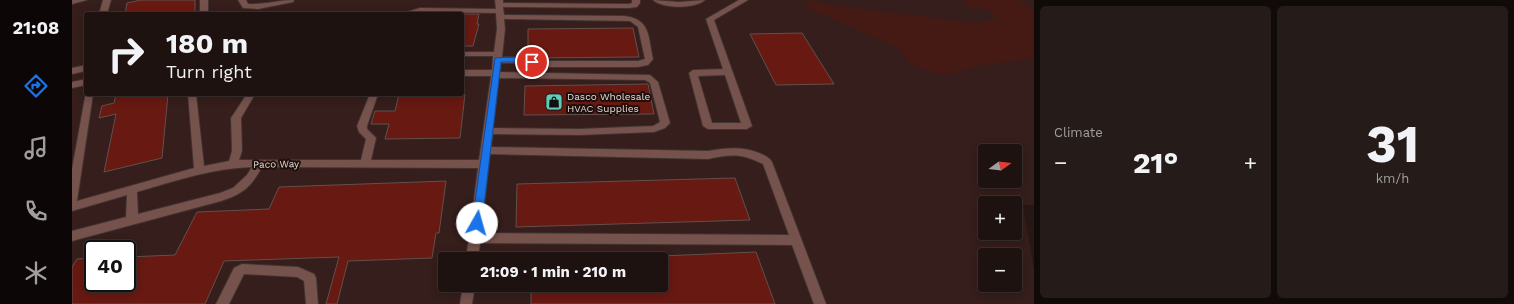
<!DOCTYPE html>
<html lang="en">
<head>
<meta charset="utf-8">
<style>
  :root { --surface:#1d1210; --page:#251b19; --text:#f1f3f6; --muted:#a09e9f; --line:#3b3230; --accent:#1a73e8 }
  body { margin:0; font-family:"Work Sans",sans-serif; background:var(--page); color:var(--text); height:100vh; display:flex; flex-direction:column; font-size:15px; white-space:nowrap }
  * { box-sizing:border-box; margin:0 }
  p { font-size:13px; color:var(--muted) }
  .icon { flex:none; width:22px; height:22px; fill:none; stroke:currentColor; stroke-width:2; stroke-linecap:round; stroke-linejoin:round }
  .map { position:relative; flex:1; overflow:hidden }
  .sheet { display:flex; flex-direction:column; gap:6px; padding:6px; background:#100a09; width:480px }
  .sheet>* { flex:none }
  .guide { position:absolute; left:12px; top:12px; width:380px; height:84px; border-radius:4px; box-shadow:0 2px 10px #0003,0 0 0 1px var(--line); background:#1d1210; color:var(--text); overflow:hidden }
  .needle { width:26px; rotate:75deg }
  .tools { position:absolute; left:906px; top:144px; display:grid; gap:8px }
  .tools a { display:grid; place-items:center; width:44px; height:44px; border-radius:4px; background:var(--surface); box-shadow:0 2px 10px #0003,0 0 0 1px var(--line); font-size:20px }
  .speed { position:absolute; left:12px; top:240px; display:flex; gap:8px; font-size:20px; font-weight:700; text-align:center }
  .speed>* { display:grid; place-content:center; width:52px; height:52px; border-radius:50%; background:var(--surface); box-shadow:0 2px 10px #0003,0 0 0 1px var(--line); line-height:1 }
  .speed .limit { border:2px solid #111; border-radius:6px; background:#fff; color:#111 }
  .pin { position:absolute; display:grid; place-items:center; width:34px; height:34px; color:#fff; margin:-17px; border:2px solid #fff; border-radius:50%; box-shadow:0 1px 4px #0007 }
  .me { position:absolute; width:44px; margin:-22px; rotate:7deg; stroke-linejoin:round; filter:drop-shadow(0 0 3px #0008) }
  .turn { display:flex; align-items:center; gap:14px; height:84px; padding:0 16px; font-size:18px }
  .turn .icon { width:52px; height:52px; stroke-width:2.5 }
  .turn b { display:block; font-size:28px; line-height:34px }
  .big { font-size:30px; font-weight:700; line-height:1.1 }
  .sheet .tile { flex:1; display:flex; flex-direction:column; justify-content:center; gap:6px; min-width:0; padding:0 14px; border-radius:6px; background:var(--page) }
  .sheet .dial { align-items:center; gap:0 }
  .dial b { font-size:52px; line-height:1 }
  .heat { display:flex; justify-content:space-between; align-items:center; font-size:22px; direction:ltr }
  .sheet .tiles { flex:1; display:grid; gap:6px; grid-template-columns:repeat(2,1fr) }
  .trip { position:absolute; left:366px; top:252px; width:230px; height:40px; border-radius:4px; background:var(--surface); box-shadow:0 2px 10px #0003,0 0 0 1px var(--line); font-weight:700; line-height:40px; text-align:center }
  main { display:flex; flex:1; min-height:0 }
  .dock { display:flex; flex-direction:column; width:72px; justify-content:space-around; align-items:center; background:#0c0706; color:var(--muted) }
  .dock .icon { width:28px; height:28px }
  .dock .current { color:var(--accent) }
  .dock b { font-size:18px; color:var(--text) }
  .map>svg:first-child { display:block }
  .built { fill:#351e1b; fill-rule:evenodd }
  .green { fill:#461a14 }
  .building { fill:#671912; stroke:#62504c }
  .lines { fill:none; stroke-linecap:round; stroke-linejoin:round }
  .minor-casing { stroke:#413331; stroke-width:2 }
  .minor { fill:#76524c; fill-rule:evenodd }
  .route { fill:#1a73e8; stroke:#114b97 }
  .labels { text-anchor:middle; dominant-baseline:central; stroke-width:4; stroke-linejoin:round; paint-order:stroke }
  .poi-label { font-size:10px; fill:#e4d9d7; stroke:#1e0f0d; text-anchor:start }
  .street-label { font-size:10px; fill:#e4d9d7; stroke:#1e0f0d }
</style>
</head>
<body>
<main>
<nav class="dock">
<b>21:08</b>
<svg class="icon current" aria-label="directions" viewBox="0 0 24 24"><path d="M12 3l9 9-9 9-9-9zM9 14v-3h6M13 9l2 2-2 2"/></svg>
<svg class="icon" aria-label="music" viewBox="0 0 24 24"><path d="M9 18V5l10-2v13"/><circle cx="6" cy="18" r="3"/><circle cx="16" cy="16" r="3"/></svg>
<svg class="icon" aria-label="phone" viewBox="0 0 24 24"><path d="M5 4h4l2 5-3 2q2 4 5 5l2-3 5 2v4C11 20 4 13 5 4z"/></svg>
<svg class="icon" aria-label="climate" viewBox="0 0 24 24"><path d="M12 3v18M4 7l16 10M4 17L20 7"/></svg>
</nav>
<div class="map">
<svg width="962" height="304" viewBox="0 0 962 304">
  <rect width="100%" height="100%" fill="#271816"/>
  <!-- built -->
  <path class="built" d="M0 0H962V205H951L962 270V304H0ZM14 14H390V94H14ZM913 151H943V181H913ZM913 203H943V233H913ZM21 249H55V283H21ZM913 255H943V285H913ZM373 259H589V285H373Z"/>
  <!-- green -->
  <path class="green" d="M736 0 772 7 905 23 926 18 916 9 896 7 890 0H946L962 10V58L906 66 872 76 840 65 826 48 734 7Z"/>
  <!-- building -->
  <g class="building">
    <path d="M69 0H123V14H53L55 3Z"/>
    <path d="M390 14H407L405 24H407L401 46H390Z"/>
    <path d="M561 28 567 57 456 58V29Z"/>
    <path d="M730 33 762 84 704 85 678 34Z"/>
    <path d="M576 84 582 114 452 115 453 86Z"/>
    <path d="M44 94H96L90 158 32 172 44 114 27 118 30 106 42 103Z"/>
    <path d="M327 94H393L388 138 313 139 317 124H299L303 111H323Z"/>
    <path d="M663 178 678 220 444 227 445 184Z"/>
    <path d="M374 181 367 233H364L360 258 276 261 265 304H254L267 257 152 261 133 304H0V267L5 259 21 258V283H55V257L103 255 125 212 197 209 207 187Z"/>
    <path d="M684 252 703 304H459V285H589V256Z"/>
  </g>
  <g class="lines">
    <!-- minor casing -->
    <g class="minor-casing">
      <g id="minor">
        <path d="M0 0H15L0 4Z"/>
        <path d="M31 0H39L35 14H27Z"/>
        <path d="M128 0H136V11L133 14H125L128 10Z"/>
        <path d="M166 0H174L176 4C192 5 206 0 222 0L221 2 186 9 171 8Z"/>
        <path d="M423 0H431V3L557 4 560 3V0H568V3L565 7 557 8 431 7 432 15 552 16C579 19 576 37 581 59L576 65 566 67H467L444 63H429L428 72 578 75 586 82 598 123 593 128 582 132 507 135 421 134 419 147 636 151C654 148 670 146 687 153 692 155 697 157 700 162L754 304H742L720 245 408 243 406 259H394L406 168 190 167C179 187 171 194 149 201L0 241V231L54 217 55 195 0 211V169L14 92V94H21L5 201 122 168 116 94H124L132 166 157 161 160 151 159 118 175 94H183L169 118 170 151 167 160H289L294 139 287 132 285 126 298 94H306L295 126V129L304 138 299 160H407L419 76H390V70H420L421 56H390V52H422L425 29 424 13 348 12 328 14 348 8 424 9ZM432 19 558 21 566 27 573 59 566 61H467L444 57H430L433 29ZM427 78 573 80 578 83 588 122 581 126 507 129 421 128ZM418 154 636 159C658 154 670 153 691 164L717 235 409 233ZM180 167 175 175 161 188 148 193 66 214 65 192C103 181 141 168 180 167Z"/>
        <path d="M581 0 607 2 633 0C623 9 591 9 581 0Z"/>
        <path d="M667 0H676L642 20 680 126 675 129H636L631 126 617 73 621 70 651 69 634 19ZM653 75 669 123H640L626 76Z"/>
        <path d="M14 65V71L0 74V68Z"/>
        <path d="M14 79V85L0 88V82Z"/>
        <path d="M170 264 226 267 242 274 244 278 246 304H234L232 281 225 277 172 274 157 304H144L162 268Z"/>
        <path d="M391 285H403L400 304H388Z"/>
      </g>
    </g>
    <!-- minor -->
    <use href="#minor" class="minor"/>
  </g>
  <!-- route -->
  <path class="route" d="M423 58C432 57 457 57 464 62L460 65 444 62H429L410 223 409 226 405 227 401 226 400 223Z"/>
  <!-- icons -->
  <defs>
    <g id="shop-square" transform="scale(0.9)"><rect x="-9" y="-9" width="18" height="18" rx="4" fill="#5dceb9" stroke="#1e0f0d"/><path d="M-5-2.5h2.3a2.7 3.5 0 0 1 5.4 0H5L5.5 6h-11ZM-1.5-2.5h3a1.5 2.3 0 0 0-3 0Z" fill="#111"/></g>
  </defs>
  <g fill-rule="evenodd">
    <use href="#shop-square" x="482" y="102"/>
  </g>
  <g class="labels">
    <!-- poi labels -->
    <g class="poi-label">
      <text x="495" y="96">Dasco Wholesale<tspan x="495" dy="12">HVAC Supplies</tspan></text>
    </g>
    <!-- street labels -->
    <g class="street-label">
      <text transform="translate(204 164) rotate(-1)">Paco Way</text>
    </g>
  </g>
</svg>
<div class="tools">
<a><svg class="needle" viewBox="-14 -14 28 28"><path d="M0-13l5 13h-10z" fill="#e53935"/><path d="M0 13l5-13h-10z" fill="#a09e9f"/></svg></a>
<a>+</a>
<a>−</a>
</div>
<div class="speed"><div class="limit">40</div></div>
<div class="pin" style="left:460px;top:62px;background:#d93025"><svg class="icon" aria-label="arrive" viewBox="0 0 24 24"><path d="M6 21V4h12l-3 4 3 4H6"/></svg></div>
<svg class="me" style="left:405px;top:223px" viewBox="-20 -20 40 40"><circle r="19" fill="#fff"/><path d="M0-13L10 11 0 6-10 11z" fill="#1a73e8"/></svg>
<div class="trip">21:09 · 1 min · 210 m</div>
<div class="guide">
<div class="turn"><svg class="icon" aria-label="right" viewBox="0 0 24 24"><path d="M7 20v-9h11M14 6l5 5-5 5"/></svg><div><b>180 m</b>Turn right</div></div>
</div>
</div>
<section class="sheet">
<div class="tiles">
<div class="tile"><p>Climate</p>
<div class="heat"><a>−</a><b class="big">21°</b><a>+</a></div>
</div>
<div class="tile dial"><b>31</b><p>km/h</p></div>
</div>
</section>
</main>
</body>
</html>
